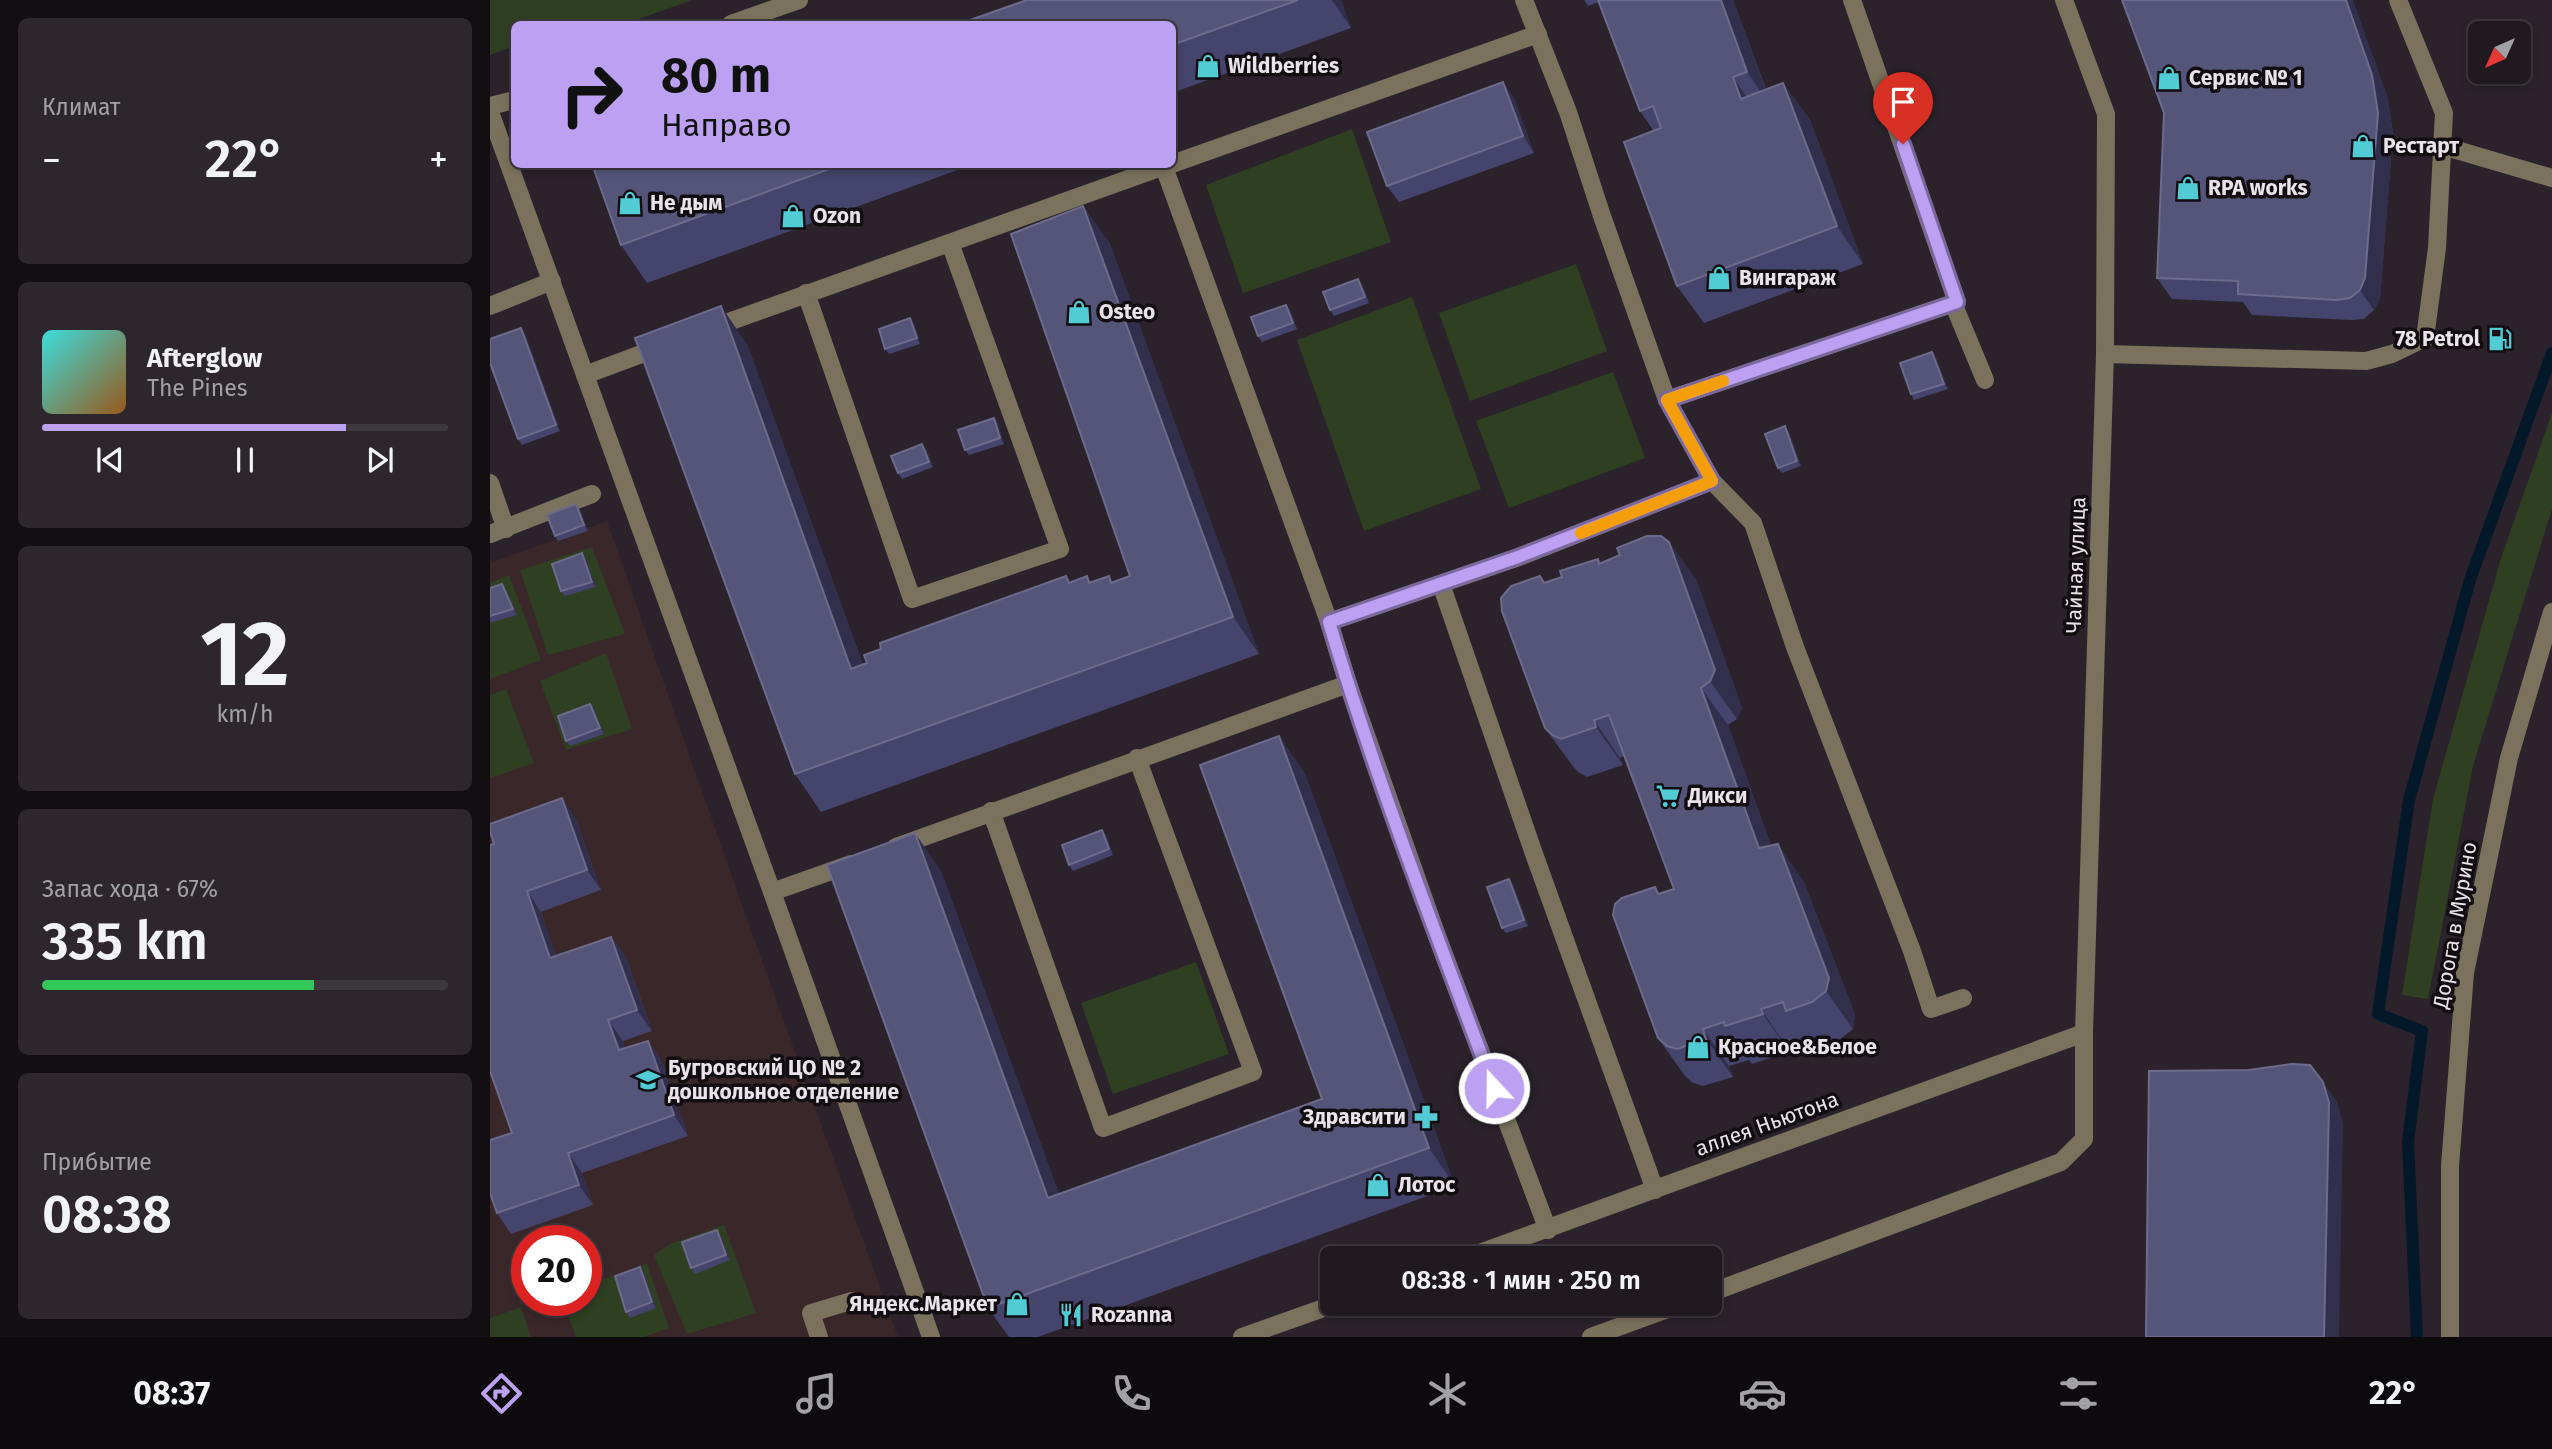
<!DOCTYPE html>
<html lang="ru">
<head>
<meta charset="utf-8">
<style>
  :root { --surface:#201a20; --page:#2d272d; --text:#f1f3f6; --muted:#a2a1a5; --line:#3d383e; --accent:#bca0f2 }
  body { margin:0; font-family:"Fira Sans",sans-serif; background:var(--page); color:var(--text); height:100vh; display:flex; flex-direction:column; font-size:26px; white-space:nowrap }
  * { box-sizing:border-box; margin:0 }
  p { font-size:23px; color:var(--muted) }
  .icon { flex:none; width:38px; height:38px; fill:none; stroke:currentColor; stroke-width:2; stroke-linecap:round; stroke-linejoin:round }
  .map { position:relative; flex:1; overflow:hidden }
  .side { display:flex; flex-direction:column; gap:18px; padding:18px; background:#120e12; width:490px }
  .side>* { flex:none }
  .banner { position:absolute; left:21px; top:21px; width:665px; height:147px; border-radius:10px; box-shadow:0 4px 10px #0003,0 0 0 2px var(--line); background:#bca0f2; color:#111; overflow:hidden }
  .needle { width:46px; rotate:225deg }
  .controls { position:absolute; left:1978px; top:21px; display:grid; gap:14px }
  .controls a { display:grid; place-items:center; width:63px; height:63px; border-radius:10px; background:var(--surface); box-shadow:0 4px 10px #0003,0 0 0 2px var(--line); font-size:35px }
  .speed { position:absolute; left:21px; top:1225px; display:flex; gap:14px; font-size:35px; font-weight:700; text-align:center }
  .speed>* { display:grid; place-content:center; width:91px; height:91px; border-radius:50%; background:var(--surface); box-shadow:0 4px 10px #0003,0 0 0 2px var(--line); line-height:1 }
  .speed .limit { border:10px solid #d22; background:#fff; color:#111 }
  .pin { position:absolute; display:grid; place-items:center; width:60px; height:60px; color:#fff; margin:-72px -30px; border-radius:50% 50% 50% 0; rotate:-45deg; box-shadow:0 0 7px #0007 }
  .pin .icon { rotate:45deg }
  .me { position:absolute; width:77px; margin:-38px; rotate:339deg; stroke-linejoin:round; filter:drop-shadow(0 0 5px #0008) }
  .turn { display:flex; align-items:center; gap:24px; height:147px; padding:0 35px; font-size:32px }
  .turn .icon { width:91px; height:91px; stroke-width:2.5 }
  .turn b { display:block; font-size:49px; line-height:60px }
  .big { font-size:52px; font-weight:600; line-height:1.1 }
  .side .tile { flex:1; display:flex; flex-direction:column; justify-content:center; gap:10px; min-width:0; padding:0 24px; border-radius:10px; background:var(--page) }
  .side .dial { align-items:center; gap:0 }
  .dial b { font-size:91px; line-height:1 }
  .song { display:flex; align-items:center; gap:21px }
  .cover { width:84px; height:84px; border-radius:10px; background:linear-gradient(135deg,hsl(180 70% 55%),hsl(30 70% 35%)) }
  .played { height:7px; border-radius:4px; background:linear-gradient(90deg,var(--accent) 75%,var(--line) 75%) }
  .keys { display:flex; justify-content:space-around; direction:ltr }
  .heat { display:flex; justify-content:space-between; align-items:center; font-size:38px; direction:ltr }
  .charge { height:10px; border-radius:5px; background:linear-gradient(90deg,#34c759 67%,var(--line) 0) }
  .trip { position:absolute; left:830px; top:1246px; width:402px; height:70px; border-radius:10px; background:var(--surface); box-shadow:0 4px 10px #0003,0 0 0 2px var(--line); font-weight:600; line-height:70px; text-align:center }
  .dock { display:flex; height:112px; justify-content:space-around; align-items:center; background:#0d0a0d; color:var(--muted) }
  .dock .icon { width:49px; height:49px }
  .dock .selected { color:var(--accent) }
  .dock b { font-size:32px; color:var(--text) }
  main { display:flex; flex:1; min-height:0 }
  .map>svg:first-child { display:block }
  .education { fill:#3a272a; fill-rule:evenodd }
  .green { fill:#2e4021 }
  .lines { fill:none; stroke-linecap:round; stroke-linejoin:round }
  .stream { stroke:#03192a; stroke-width:12 }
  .minor { stroke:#7b725d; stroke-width:18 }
  .wall { fill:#44446c }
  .shaded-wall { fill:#322f4d }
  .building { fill:#55557a; stroke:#6d6b8c; stroke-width:2 }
  .route-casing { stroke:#7a689d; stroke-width:18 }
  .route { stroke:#bca0f2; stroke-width:12 }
  .slow { stroke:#f59e0b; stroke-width:12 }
  .labels { text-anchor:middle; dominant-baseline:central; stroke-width:7; stroke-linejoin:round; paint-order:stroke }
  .poi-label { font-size:21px; font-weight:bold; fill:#eae3ea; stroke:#110d11; text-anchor:start }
  .street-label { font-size:21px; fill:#eae3ea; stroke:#110d11 }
</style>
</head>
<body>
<main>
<section class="side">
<div class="tile"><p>Климат</p>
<div class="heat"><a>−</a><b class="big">22°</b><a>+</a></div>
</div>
<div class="tile">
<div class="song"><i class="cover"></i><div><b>Afterglow</b><p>The Pines</p></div></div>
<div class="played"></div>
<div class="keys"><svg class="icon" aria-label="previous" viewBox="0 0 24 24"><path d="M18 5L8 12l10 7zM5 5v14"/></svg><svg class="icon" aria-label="pause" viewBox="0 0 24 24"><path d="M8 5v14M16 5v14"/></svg><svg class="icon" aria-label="next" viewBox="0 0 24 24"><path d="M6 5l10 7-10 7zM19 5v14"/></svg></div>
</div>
<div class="tile dial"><b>12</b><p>km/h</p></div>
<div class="tile"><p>Запас хода · 67%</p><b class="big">335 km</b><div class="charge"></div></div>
<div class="tile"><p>Прибытие</p><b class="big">08:38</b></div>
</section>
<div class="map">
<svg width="2062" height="1337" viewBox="0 0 2062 1337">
  <rect width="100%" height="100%" fill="#2b222b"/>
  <!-- education -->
  <path class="education" d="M117 521 257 919 408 1337H0V563ZM37 1241H96V1300H37Z"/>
  <!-- green -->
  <g class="green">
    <path d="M0 0H202L135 24H24V46L0 55Z"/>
    <path d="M862 129 901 242 753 293 716 185Z"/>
    <path d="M1086 264 1117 351 980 401 949 313Z"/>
    <path d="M922 297 991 489 874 531 807 340Z"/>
    <path d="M1123 372 1155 458 1019 508 986 421Z"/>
    <path d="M2062 413V509L1983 766 1938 999 1912 995 1943 799 2011 558Z"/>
    <path d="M102 547 135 634 58 655 30 570Z"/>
    <path d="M19 575 51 660 0 679V583Z"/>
    <path d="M116 653 142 729 76 750 50 681Z"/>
    <path d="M16 689 44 763 0 778V695Z"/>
    <path d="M706 962 739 1054 623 1094 591 1003Z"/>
    <path d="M234 1225 266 1313 197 1334 164 1255 180 1244Z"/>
    <path d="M157 1264 179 1328 154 1337H86L72 1300H96V1285Z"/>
    <path d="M31 1307 41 1337H0V1318Z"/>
  </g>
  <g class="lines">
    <!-- stream -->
    <path class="stream" d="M1927 1337 1918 1142 1932 1031 1888 1014 1919 800 1980 580 2062 353"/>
    <!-- minor -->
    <g class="minor">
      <path d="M1034 0 1078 112 1112 216 1177 400 1222 481 1263 523 1305 647 1422 951 1441 1009 1473 998"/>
      <path d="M241 24 309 0"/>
      <path d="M0 106 24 100"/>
      <path d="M0 112 282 892 361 864"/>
      <path d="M1953 146 2062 178"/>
      <path d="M682 164 1048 34"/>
      <path d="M674 167 839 622"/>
      <path d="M316 293 422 599 570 549 460 243"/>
      <path d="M1463 303 1495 380"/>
      <path d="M0 306 62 281"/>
      <path d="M219 329 680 164"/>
      <path d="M1615 354 1876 361 1902 354 1935 338 1947 248 1954 113 1908 0"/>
      <path d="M95 375 173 346"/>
      <path d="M1177 400 1467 302 1362 0"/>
      <path d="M0 483 16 529"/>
      <path d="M0 534 102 494"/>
      <path d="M951 584 1043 851 1165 1190"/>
      <path d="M501 811 613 1128 763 1072 647 758"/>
      <path d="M406 847 858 684"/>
      <path d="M282 892 441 1337"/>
      <path d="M1058 1230 947 936 858 684 839 622 1029 557 1222 481"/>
      <path d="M976 1258 1594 1033"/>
      <path d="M1220 1293 1571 1162 1594 1139V1033L1615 354 1616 114 1574 0"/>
      <path d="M329 1337 321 1313 361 1301"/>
      <path d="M752 1337 845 1304"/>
      <path d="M1101 1337 1191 1304"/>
      <path d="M1960 1337V1166L1975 973 2019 758 2062 612"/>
    </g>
  </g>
  <!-- wall -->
  <g class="wall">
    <path d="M537 0H851L861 28 682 93V24Z"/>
    <path d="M1094 0H1243L1276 89 1293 83 1320 120 1373 264 1214 323 1187 286 1163 130 1150 111 1109 2 1098 6Z"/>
    <path d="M1897 95 1903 133 1890 299 1884 310 1874 319 1861 320 1762 315 1753 302 1682 299 1667 278 1674 113Z"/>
    <path d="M1024 98 1044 153 909 202 897 186Z"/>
    <path d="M102 164H484L157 283 131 245Z"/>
    <path d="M593 206 620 244 769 654 331 812 305 774 257 344 373 665 597 576 601 582 619 576 623 582 640 576Z"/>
    <path d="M872 284 879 303 844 316 840 310Z"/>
    <path d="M796 305 800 310 807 329 772 342 768 336Z"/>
    <path d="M420 318 424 324 430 344 399 354 395 349Z"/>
    <path d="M35 334 70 431 32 445 28 439Z"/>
    <path d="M1446 358 1458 389 1424 400 1421 394Z"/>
    <path d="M504 418 508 424 514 444 479 455 475 450Z"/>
    <path d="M1299 432 1311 466 1292 473 1288 468Z"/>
    <path d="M436 449 443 467 412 479 408 473Z"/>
    <path d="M90 510 98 531 68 541 65 536Z"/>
    <path d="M92 553 96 559 106 587 75 596 71 591Z"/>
    <path d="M1108 559 1111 563 1206 579 1252 708 1247 719 1238 725 1281 846 1314 882 1365 1015 1363 1029 1349 1040 1322 1048 1317 1040 1297 1047 1299 1052 1262 1064 1259 1060 1239 1066 1243 1077 1213 1086 1203 1083 1195 1076 1168 1038 1165 887 1169 894 1184 889 1134 756 1130 758 1133 765 1097 777 1088 772 1082 765 1055 728V583L1072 577Z"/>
    <path d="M0 588 16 590 27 615 0 623Z"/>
    <path d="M100 704 104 709 114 734 80 746 76 741Z"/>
    <path d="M789 736 815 774 965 1186 548 1337H519L498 1308 451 871 569 1194 832 1099Z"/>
    <path d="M86 819 111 890 51 912 66 956 121 937 136 957 162 1031 133 1041 135 1048 158 1041 172 1061 198 1136 92 1173 103 1205 21 1234 7 1213 22 1133 0 845Z"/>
    <path d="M616 835 623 855 583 871 579 865Z"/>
    <path d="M1023 884 1038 926 1016 933 1012 928Z"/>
    <path d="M231 1236 240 1260 205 1274 201 1268Z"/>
    <path d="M154 1273 166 1308 140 1318 136 1312Z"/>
  </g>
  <!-- shaded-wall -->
  <g class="shaded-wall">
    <path d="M842 0H851L861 28Z"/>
    <path d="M1231 0H1243L1283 110 1257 72Z"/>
    <path d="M1856 0H1863L1897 95 1903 133 1890 299 1884 310 1870 290Z"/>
    <path d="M1243 77 1269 115 1251 99Z"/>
    <path d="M1013 82 1024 98 1044 153 1033 136Z"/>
    <path d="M1293 83 1320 120 1373 264 1347 226Z"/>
    <path d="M593 206 620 244 769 654 743 617Z"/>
    <path d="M868 279 872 284 879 303 875 297Z"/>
    <path d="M796 305 800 310 807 329 803 323Z"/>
    <path d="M231 306 257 344 388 707 361 669Z"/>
    <path d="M420 318 424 324 430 344 427 338Z"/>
    <path d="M31 328 35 334 70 431 66 425Z"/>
    <path d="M1442 352 1446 358 1458 389 1454 384Z"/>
    <path d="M504 418 508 424 514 444 510 438Z"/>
    <path d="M1295 426 1299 432 1311 466 1307 461Z"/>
    <path d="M432 444 436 449 443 467 439 462Z"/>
    <path d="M86 504 90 510 98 531 94 525Z"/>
    <path d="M1179 542 1206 579 1252 708 1247 719 1220 681Z"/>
    <path d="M92 553 96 559 106 587 102 582Z"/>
    <path d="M12 584 16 590 27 615 23 609Z"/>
    <path d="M1211 688 1238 725 1295 886 1269 848Z"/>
    <path d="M100 704 104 709 114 734 110 728Z"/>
    <path d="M1104 720 1130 758 1133 765 1106 727Z"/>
    <path d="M789 736 815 774 965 1186 939 1148Z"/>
    <path d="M72 798 86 819 111 890 97 870Z"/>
    <path d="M612 830 616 835 623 855 619 849Z"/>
    <path d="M425 833 451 871 584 1235 558 1198Z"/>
    <path d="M1288 844 1314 882 1365 1015 1363 1029 1336 991Z"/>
    <path d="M1019 879 1023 884 1038 926 1034 920Z"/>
    <path d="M37 891 51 912 74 979 60 958Z"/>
    <path d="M121 937 136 957 162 1031 147 1010Z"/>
    <path d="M1271 1009 1297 1047 1299 1052 1273 1014Z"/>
    <path d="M118 1020 133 1041 144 1071 129 1050Z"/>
    <path d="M1213 1029 1239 1066 1243 1077 1216 1039Z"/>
    <path d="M158 1041 172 1061 198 1136 184 1115Z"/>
    <path d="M1833 1082 1847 1102 1853 1123 1849 1337H1834Z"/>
    <path d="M78 1153 92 1173 103 1205 89 1185Z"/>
    <path d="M227 1230 231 1236 240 1260 236 1255Z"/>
    <path d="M150 1267 154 1273 166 1308 162 1302Z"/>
  </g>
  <!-- building -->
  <g class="building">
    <path d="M537 0H808L682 45V24H469Z"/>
    <path d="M1108 0H1231L1257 72 1243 77 1251 99 1293 83 1347 226 1187 286 1134 142 1171 128 1163 106 1150 111Z"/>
    <path d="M1632 0H1856L1882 75 1888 113 1875 278 1870 290 1860 298 1846 300 1748 294V281L1667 278 1674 113Z"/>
    <path d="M1013 82 1033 136 897 186 877 132Z"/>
    <path d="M102 164H353L131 245Z"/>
    <path d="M593 206 743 617 305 774 145 338 231 306 361 669 377 663 374 655 391 649 390 643 576 576 579 583 597 576 599 583 619 576 621 583 640 576 521 234Z"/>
    <path d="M868 279 875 297 840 310 833 292Z"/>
    <path d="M796 305 803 323 768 336 761 317Z"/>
    <path d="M420 318 427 338 395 349 389 329Z"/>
    <path d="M31 328 66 425 28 439 0 363V339Z"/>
    <path d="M1442 352 1454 384 1421 394 1410 363Z"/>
    <path d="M504 418 510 438 475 450 468 430Z"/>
    <path d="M1295 426 1307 461 1288 468 1275 434Z"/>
    <path d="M432 444 439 462 408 473 401 456Z"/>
    <path d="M86 504 94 525 65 536 57 515Z"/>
    <path d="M1157 536H1171L1179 542 1225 670 1220 681 1211 688 1269 848 1288 844 1339 978 1336 991 1322 1002 1296 1011 1293 1002 1271 1009 1273 1014 1235 1026 1234 1022 1213 1029 1216 1039 1187 1049 1177 1046 1168 1038 1123 915 1125 904 1132 898 1165 887 1168 894 1184 889 1119 715 1104 720 1106 727 1071 739 1062 735 1055 728 1012 611 1011 598 1021 586 1050 576 1054 583 1072 577 1070 571 1108 559 1109 564 1130 555 1127 548Z"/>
    <path d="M92 553 102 582 71 591 62 564Z"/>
    <path d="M12 584 23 609 0 616V588Z"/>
    <path d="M100 704 110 728 76 741 68 716Z"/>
    <path d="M789 736 939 1148 498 1308 337 865 425 833 558 1198 832 1099 710 765Z"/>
    <path d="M72 798 97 870 37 891 60 958 121 937 147 1010 118 1020 129 1050 158 1041 184 1115 78 1153 89 1185 7 1213 0 1193V1140L22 1133 0 1071V845L4 844 0 831V824Z"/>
    <path d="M612 830 619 849 579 865 572 845Z"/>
    <path d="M1019 879 1034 920 1012 928 997 887Z"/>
    <path d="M1802 1064 1820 1065 1833 1082 1839 1103 1834 1337H1656L1659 1071 1759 1070Z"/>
    <path d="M227 1230 236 1255 201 1268 192 1242Z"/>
    <path d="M150 1267 162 1302 136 1312 125 1276Z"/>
  </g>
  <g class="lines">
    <!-- route casing -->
    <g class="route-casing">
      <path id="route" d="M1004 1088C946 934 886 780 839 622L1028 557 1222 481 1177 400 1467 302 1413 144"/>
    </g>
    <!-- route -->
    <use href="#route" class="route"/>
    <!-- slow -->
    <path class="slow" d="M1091 533 1222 481 1177 400 1233 381"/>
  </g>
  <!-- icons -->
  <defs>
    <g id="shop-bare" transform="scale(1.89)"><path d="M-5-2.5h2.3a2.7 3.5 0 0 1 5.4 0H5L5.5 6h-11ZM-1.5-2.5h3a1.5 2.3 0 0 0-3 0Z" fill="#51ccd4" stroke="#110d11" stroke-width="2.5" paint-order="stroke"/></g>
    <g id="fuel-bare" transform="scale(1.89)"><path d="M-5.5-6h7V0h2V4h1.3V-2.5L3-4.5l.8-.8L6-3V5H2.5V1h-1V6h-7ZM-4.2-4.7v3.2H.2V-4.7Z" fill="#51ccd4" stroke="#110d11" stroke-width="2.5" paint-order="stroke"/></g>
    <g id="supermarket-bare" transform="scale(1.89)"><path d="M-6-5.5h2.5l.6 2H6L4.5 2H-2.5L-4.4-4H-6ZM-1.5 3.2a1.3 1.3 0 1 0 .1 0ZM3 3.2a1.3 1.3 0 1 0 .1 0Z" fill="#51ccd4" stroke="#110d11" stroke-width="2.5" paint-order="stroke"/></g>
    <g id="school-bare" transform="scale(1.89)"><path d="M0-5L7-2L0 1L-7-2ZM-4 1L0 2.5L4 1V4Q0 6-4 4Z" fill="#51ccd4" stroke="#110d11" stroke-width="2.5" paint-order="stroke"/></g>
    <g id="pharmacy-bare" transform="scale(1.89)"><path d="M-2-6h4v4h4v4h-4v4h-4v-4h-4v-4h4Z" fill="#51ccd4" stroke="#110d11" stroke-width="2.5" paint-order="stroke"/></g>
    <g id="restaurant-bare" transform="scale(1.89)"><path d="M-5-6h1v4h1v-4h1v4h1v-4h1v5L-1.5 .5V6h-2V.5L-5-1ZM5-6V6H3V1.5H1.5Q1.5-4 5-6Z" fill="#51ccd4" stroke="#110d11" stroke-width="2.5" paint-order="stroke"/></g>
  </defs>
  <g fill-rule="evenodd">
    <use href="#shop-bare" x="718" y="66"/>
    <use href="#shop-bare" x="1679" y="78"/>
    <use href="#shop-bare" x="1873" y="146"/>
    <use href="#shop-bare" x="1698" y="188"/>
    <use href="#shop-bare" x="140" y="203"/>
    <use href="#shop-bare" x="303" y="216"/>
    <use href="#shop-bare" x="1229" y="278"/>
    <use href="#shop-bare" x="589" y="312"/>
    <use href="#fuel-bare" x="2010" y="339"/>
    <use href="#supermarket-bare" x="1178" y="796"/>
    <use href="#shop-bare" x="1208" y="1047"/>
    <use href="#school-bare" x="158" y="1080"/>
    <use href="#pharmacy-bare" x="936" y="1117"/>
    <use href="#shop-bare" x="888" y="1185"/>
    <use href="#shop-bare" x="527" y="1304"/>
    <use href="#restaurant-bare" x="581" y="1315"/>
  </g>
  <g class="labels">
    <!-- poi labels -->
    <g class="poi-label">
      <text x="738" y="66">Wildberries</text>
      <text x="1699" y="78">Сервис № 1</text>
      <text x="1893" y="146">Рестарт</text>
      <text x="1718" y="188">RPA works</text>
      <text x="160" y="203">Не дым</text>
      <text x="323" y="216">Ozon</text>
      <text x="1249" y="278">Вингараж</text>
      <text x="609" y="312">Osteo</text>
      <text x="1990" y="339" text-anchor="end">78 Petrol</text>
      <text x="1198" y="796">Дикси</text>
      <text x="1228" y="1047">Красное&amp;Белое</text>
      <text x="178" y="1068">Бугровский ЦО № 2<tspan x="178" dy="24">дошкольное отделение</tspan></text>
      <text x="916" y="1117" text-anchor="end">Здравсити</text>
      <text x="908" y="1185">Лотос</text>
      <text x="507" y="1304" text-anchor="end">Яндекс.Маркет</text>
      <text x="601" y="1315">Rozanna</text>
    </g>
    <!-- street labels -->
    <g class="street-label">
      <text transform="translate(1586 565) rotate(-88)">Чайная улица</text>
      <text transform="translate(1965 925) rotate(-80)">Дорога в Мурино</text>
      <text transform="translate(1277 1124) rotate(-20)">аллея Ньютона</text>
    </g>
  </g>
</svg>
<div class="controls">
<a><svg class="needle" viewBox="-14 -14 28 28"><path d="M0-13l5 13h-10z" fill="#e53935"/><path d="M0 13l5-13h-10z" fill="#a2a1a5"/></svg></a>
</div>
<div class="speed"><div class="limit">20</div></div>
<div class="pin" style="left:1413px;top:144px;background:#d93025"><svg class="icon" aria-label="arrive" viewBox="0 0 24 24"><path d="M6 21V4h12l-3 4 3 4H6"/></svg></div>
<svg class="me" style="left:1004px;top:1088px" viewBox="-20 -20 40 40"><circle r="17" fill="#bca0f2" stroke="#fff" stroke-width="3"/><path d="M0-11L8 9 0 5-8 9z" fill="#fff"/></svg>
<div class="trip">08:38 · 1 мин · 250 m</div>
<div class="banner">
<div class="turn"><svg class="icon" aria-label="right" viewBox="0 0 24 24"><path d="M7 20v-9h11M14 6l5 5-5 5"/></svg><div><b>80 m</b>Направо</div></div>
</div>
</div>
</main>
<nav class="dock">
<b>08:37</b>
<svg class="icon selected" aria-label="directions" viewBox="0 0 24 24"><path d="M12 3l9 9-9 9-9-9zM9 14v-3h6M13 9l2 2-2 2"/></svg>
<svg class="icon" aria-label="music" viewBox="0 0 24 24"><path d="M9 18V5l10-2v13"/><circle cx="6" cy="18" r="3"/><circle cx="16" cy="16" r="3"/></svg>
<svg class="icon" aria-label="phone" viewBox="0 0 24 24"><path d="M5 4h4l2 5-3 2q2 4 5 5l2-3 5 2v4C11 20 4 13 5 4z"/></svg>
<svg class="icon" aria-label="climate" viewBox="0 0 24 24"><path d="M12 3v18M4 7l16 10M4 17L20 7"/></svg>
<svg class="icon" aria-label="car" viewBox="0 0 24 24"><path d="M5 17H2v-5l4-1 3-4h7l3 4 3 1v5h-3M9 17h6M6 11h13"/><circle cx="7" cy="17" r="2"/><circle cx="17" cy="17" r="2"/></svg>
<svg class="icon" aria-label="filters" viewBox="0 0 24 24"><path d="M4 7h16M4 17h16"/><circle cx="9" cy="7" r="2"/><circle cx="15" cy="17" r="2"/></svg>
<b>22°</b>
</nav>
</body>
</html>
